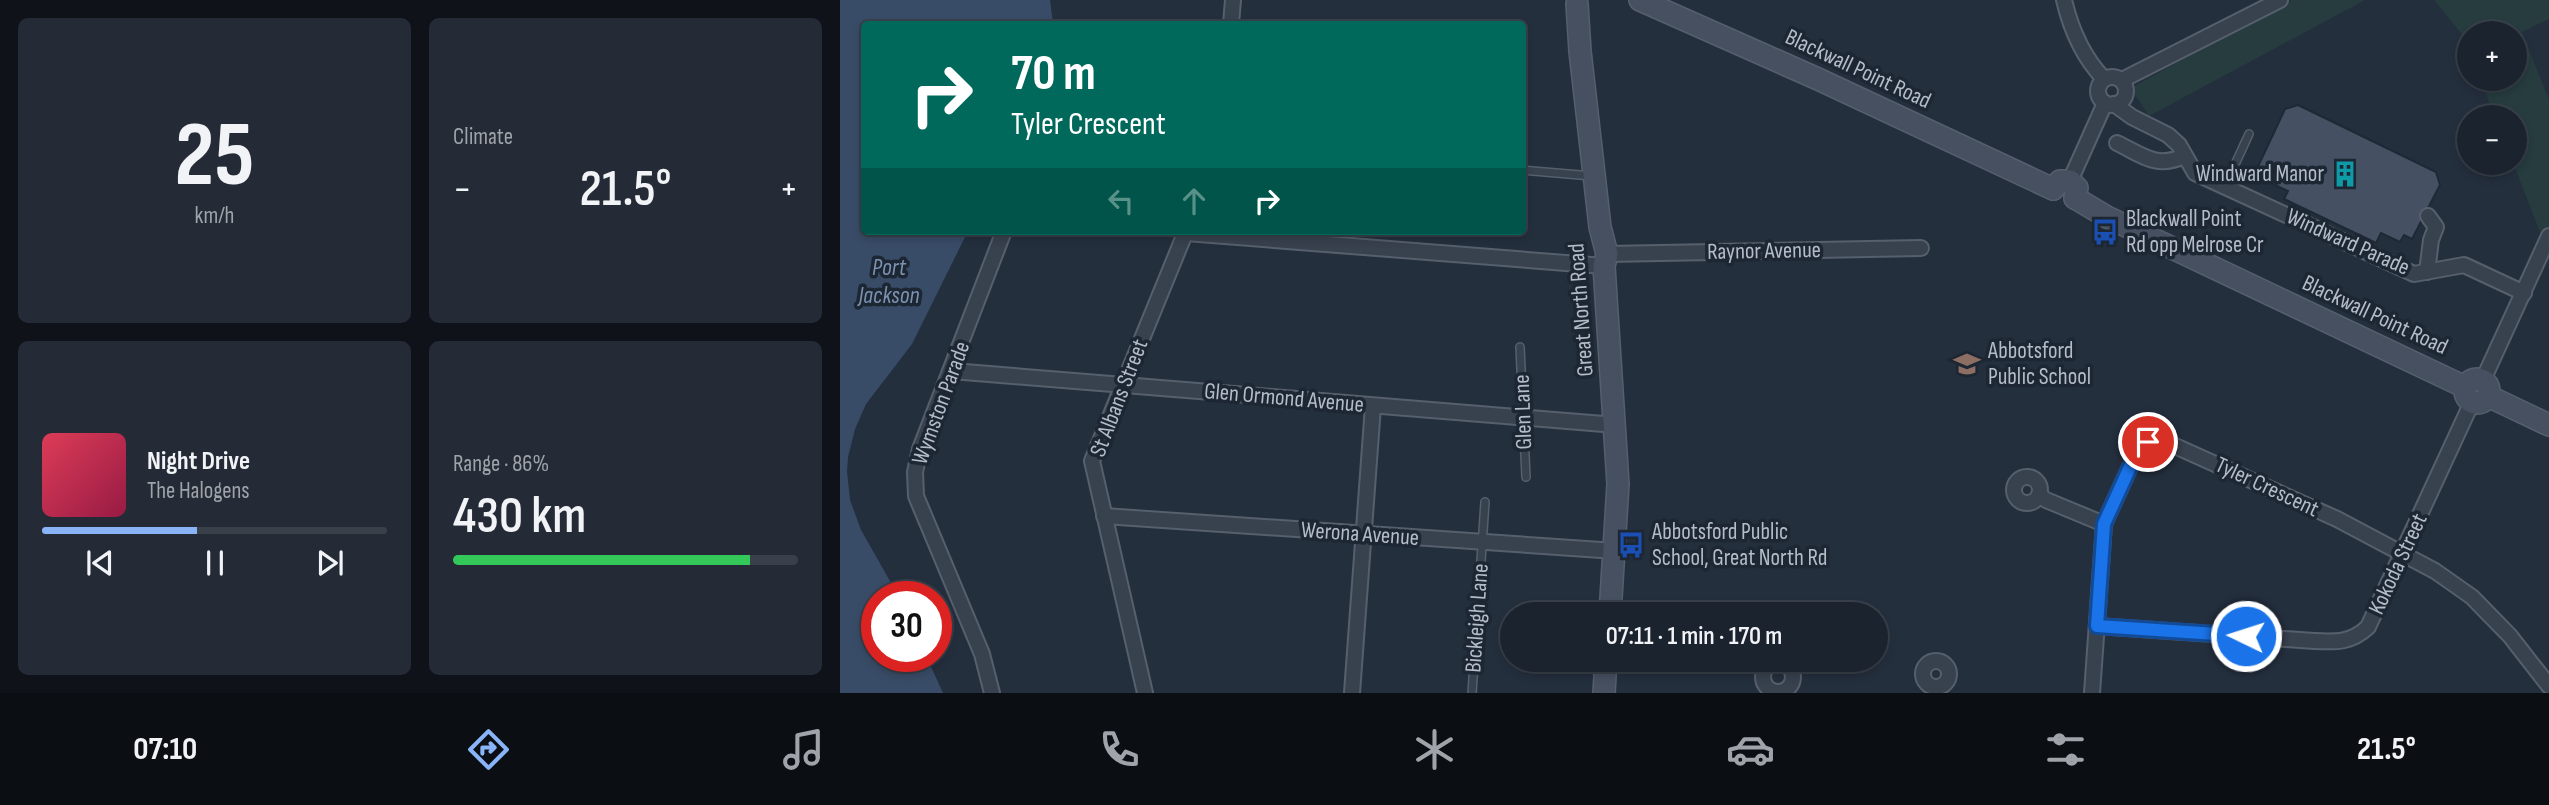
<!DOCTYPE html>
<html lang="en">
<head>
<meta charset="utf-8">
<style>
  :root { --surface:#1b232e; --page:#242b36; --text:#f1f3f6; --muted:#a0a4aa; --line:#39404a; --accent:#8ab4f8 }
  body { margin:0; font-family:"Sofia Sans Condensed",sans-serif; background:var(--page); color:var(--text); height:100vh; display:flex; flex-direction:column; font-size:26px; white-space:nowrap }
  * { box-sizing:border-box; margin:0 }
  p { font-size:23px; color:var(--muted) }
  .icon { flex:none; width:38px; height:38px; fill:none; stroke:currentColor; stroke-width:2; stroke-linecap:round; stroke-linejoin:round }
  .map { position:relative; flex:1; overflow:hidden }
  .sheet { display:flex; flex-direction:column; gap:18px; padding:18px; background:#0f1319; width:840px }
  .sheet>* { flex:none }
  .banner { position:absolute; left:21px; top:21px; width:665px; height:214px; border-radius:7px; box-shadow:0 4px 10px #0003,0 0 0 2px var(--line); background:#00695c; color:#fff; overflow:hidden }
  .buttons { position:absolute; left:1617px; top:21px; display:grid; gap:14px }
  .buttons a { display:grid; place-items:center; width:70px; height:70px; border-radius:50%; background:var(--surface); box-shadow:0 4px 10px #0003,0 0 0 2px var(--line); font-size:35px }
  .speed { position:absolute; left:21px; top:581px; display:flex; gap:14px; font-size:35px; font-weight:700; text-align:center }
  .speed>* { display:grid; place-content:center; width:91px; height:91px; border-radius:50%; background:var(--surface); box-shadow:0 4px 10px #0003,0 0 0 2px var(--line); line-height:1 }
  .speed .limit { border:10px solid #d22; background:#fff; color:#111 }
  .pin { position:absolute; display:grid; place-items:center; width:60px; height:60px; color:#fff; margin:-30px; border:4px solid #fff; border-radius:50%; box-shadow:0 2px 7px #0007 }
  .me { position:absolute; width:77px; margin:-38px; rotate:274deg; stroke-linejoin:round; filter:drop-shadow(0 0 5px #0008) }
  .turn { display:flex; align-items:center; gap:24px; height:147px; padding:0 35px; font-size:32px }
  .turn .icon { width:91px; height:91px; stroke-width:2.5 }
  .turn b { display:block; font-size:49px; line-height:60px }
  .lanes { display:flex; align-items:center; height:66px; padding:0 35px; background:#0003; justify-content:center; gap:35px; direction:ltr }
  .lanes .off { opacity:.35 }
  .big { font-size:52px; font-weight:600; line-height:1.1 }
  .sheet .card { flex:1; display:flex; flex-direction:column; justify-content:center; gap:10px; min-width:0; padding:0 24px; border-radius:10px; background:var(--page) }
  .sheet .dial { align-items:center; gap:0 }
  .dial b { font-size:91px; line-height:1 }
  .song { display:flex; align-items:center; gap:21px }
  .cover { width:84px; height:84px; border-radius:10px; background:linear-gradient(135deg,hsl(350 70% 55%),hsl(340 70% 35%)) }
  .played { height:7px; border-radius:4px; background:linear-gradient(90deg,var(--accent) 45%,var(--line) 45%) }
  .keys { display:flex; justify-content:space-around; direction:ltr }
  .heat { display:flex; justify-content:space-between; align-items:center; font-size:38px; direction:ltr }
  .charge { height:10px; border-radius:5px; background:linear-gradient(90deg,#34c759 86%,var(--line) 0) }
  .sheet .tiles { flex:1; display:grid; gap:18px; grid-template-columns:repeat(2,1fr) }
  .trip { position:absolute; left:660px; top:602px; width:388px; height:70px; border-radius:35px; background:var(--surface); box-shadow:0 4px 10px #0003,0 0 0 2px var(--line); font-weight:600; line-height:70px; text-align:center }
  .menu { display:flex; height:112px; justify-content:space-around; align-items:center; background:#0b0e12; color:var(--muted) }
  .menu .icon { width:49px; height:49px }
  .menu .current { color:var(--accent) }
  .menu b { font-size:32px; color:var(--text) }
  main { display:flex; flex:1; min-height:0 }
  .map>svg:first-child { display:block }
  .green { fill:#263c3f }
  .water { fill:#394c67 }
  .building { fill:#455162; stroke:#1f2835; stroke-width:2 }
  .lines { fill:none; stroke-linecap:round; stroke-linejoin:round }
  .lane-casing { stroke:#565f6c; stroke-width:10 }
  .street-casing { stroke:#565f6c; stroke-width:18 }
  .secondary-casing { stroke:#565f6c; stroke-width:24 }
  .lane { stroke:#38414e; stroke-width:7 }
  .street { stroke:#38414e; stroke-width:14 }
  .secondary { stroke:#465061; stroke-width:21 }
  .route-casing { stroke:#114b97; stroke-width:18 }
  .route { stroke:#1a73e8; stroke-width:12 }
  .labels { text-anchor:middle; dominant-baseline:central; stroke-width:7; stroke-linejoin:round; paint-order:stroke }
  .street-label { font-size:23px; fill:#b4bcc9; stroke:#1d2633 }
  .poi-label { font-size:23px; fill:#b4bcc9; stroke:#1d2633; text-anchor:start }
  .water-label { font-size:24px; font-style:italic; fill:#7c92b1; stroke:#1d2633 }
</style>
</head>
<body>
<main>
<section class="sheet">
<div class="tiles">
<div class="card dial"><b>25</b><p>km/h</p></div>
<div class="card"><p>Climate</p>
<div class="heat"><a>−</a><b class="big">21.5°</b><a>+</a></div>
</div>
<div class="card">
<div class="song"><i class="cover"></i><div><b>Night Drive</b><p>The Halogens</p></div></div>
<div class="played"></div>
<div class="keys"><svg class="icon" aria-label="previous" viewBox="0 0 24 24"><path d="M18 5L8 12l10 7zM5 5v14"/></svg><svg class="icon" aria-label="pause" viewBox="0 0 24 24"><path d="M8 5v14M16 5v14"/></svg><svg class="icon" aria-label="next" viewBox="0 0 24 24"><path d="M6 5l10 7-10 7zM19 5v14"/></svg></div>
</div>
<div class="card"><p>Range · 86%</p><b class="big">430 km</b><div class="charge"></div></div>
</div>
</section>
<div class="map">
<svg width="1709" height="693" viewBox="0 0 1709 693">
  <rect width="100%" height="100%" fill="#242f3e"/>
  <!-- green -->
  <g class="green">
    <path d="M1451 0H1525L1309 116 1291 88Z"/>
    <path d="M1594 0H1709V19L1682 32 1709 100V255L1673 163H1675V117H1655L1640 79H1675V33H1629V43Z"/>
  </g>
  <!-- water -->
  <path class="water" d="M0 0H210L213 24H24V231H128L72 344 26 404 15 429 8 457 7 471 10 500 21 530 59 597H37V656H86L103 693H0Z"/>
  <!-- building -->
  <path class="building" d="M1458 105 1596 172 1600 185 1572 239 1564 235 1560 242 1541 233 1536 243 1444 199 1448 191 1414 175 1445 109Z"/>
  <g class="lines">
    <!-- lane casing -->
    <g class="lane-casing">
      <g id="lane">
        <path d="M682 170 752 176"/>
        <path d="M1385 186 1409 134"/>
        <path d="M680 347 686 477"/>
        <path d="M632 693 645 502"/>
      </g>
    </g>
    <!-- street casing -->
    <g class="street-casing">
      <g id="street">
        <path d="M1224 0C1231 30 1243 57 1264 79"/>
        <path d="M391 24 393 0"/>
        <circle cx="1272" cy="91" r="14"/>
        <path d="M1282 80 1440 0"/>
        <path d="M1274 104 1292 117 1328 135 1339 145 1355 173 1574 274 1624 265 1684 293"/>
        <path d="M1277 143C1302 155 1316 169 1344 156"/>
        <path d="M1230 181 1265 103"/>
        <path d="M346 233 764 266"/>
        <path d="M767 254 1081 248"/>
        <path d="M1587 272 1591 240 1596 227 1588 216"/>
        <path d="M112 371 776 425"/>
        <path d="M1643 380 1709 236"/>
        <circle cx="1187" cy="490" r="13"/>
        <path d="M1199 495 1206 500 1264 524"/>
        <path d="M264 516 776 551"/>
        <path d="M1257 626 1474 641C1496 642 1511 643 1528 627L1632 402"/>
        <circle cx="1096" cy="674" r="13"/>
        <circle cx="938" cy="677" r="15"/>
        <path d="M152 693 142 654 76 496 75 472 80 449 164 231"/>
        <path d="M305 693 252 461 346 231"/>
        <path d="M512 693 533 406"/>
        <path d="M1252 693 1264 524 1290 467 1308 442 1324 441 1497 519 1595 571 1632 597 1670 636 1709 686"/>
      </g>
    </g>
    <!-- secondary casing -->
    <g class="secondary-casing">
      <g id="secondary">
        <path d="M800 0 978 79 1213 189"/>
        <path d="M737 4 740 51 760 227 767 254 764 266 778 484 770 614"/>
        <path d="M1213 189 1220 181H1230L1237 188 1235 198"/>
        <path d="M1235 198 1267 217 1625 387"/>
        <circle cx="1637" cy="391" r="12"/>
        <path d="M1648 396 1709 425"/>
        <path d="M764 693 766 660"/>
      </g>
    </g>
    <!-- lane -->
    <use href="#lane" class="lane"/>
    <!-- street -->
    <use href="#street" class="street"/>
    <!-- secondary -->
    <use href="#secondary" class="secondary"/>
  </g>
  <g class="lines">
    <!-- route casing -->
    <g class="route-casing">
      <path id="route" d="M1308 442 1290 467 1264 524 1257 626 1406 636"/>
    </g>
    <!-- route -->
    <use href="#route" class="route"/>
  </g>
  <!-- icons -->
  <defs>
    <g id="building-bare" transform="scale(2.1)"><path d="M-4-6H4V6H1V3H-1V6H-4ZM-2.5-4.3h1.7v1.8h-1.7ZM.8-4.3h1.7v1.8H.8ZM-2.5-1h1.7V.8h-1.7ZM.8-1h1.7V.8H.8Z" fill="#0f9aa8" stroke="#1d2633" stroke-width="2.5" paint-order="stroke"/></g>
    <g id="bus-bare" transform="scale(2.1)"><path d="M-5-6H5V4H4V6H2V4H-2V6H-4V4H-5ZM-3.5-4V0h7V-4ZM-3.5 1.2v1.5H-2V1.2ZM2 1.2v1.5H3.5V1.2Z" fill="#1a4fb4" stroke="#1d2633" stroke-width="2.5" paint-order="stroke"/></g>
    <g id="school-bare" transform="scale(2.1)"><path d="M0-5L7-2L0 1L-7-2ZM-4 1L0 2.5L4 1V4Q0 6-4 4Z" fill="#8d6e63" stroke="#1d2633" stroke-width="2.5" paint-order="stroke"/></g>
  </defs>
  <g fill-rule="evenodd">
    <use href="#building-bare" x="1505" y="174"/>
    <use href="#bus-bare" x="1265" y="232"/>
    <use href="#school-bare" x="1127" y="364"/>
    <use href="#bus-bare" x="791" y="545"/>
  </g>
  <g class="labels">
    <!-- street labels -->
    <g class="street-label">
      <text transform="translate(1018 69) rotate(25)">Blackwall Point Road</text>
      <text transform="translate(1508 242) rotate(24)">Windward Parade</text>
      <text transform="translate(924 251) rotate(-1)">Raynor Avenue</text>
      <text transform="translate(741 310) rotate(-94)">Great North Road</text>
      <text transform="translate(1535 315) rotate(25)">Blackwall Point Road</text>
      <text transform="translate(279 398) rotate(-69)">St Albans Street</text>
      <text transform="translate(444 398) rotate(5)">Glen Ormond Avenue</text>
      <text transform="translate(101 403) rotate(-70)">Wymston Parade</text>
      <text transform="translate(683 412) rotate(-92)">Glen Lane</text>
      <text transform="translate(1427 487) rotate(25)">Tyler Crescent</text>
      <text transform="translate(520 534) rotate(4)">Werona Avenue</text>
      <text transform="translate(1558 564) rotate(-65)">Kokoda Street</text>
      <text transform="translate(637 618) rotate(-86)">Bickleigh Lane</text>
    </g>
    <!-- poi labels -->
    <g class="poi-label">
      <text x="1484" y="174" text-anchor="end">Windward Manor</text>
      <text x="1286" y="219">Blackwall Point<tspan x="1286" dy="26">Rd opp Melrose Cr</tspan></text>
      <text x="1148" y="351">Abbotsford<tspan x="1148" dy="26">Public School</tspan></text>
      <text x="812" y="532">Abbotsford Public<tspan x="812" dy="26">School, Great North Rd</tspan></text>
    </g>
    <!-- water labels -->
    <g class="water-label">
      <text x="49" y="267">Port<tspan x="49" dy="28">Jackson</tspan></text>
    </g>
  </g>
</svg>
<div class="buttons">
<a>+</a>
<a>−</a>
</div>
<div class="speed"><div class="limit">30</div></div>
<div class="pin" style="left:1308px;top:442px;background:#d93025"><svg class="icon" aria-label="arrive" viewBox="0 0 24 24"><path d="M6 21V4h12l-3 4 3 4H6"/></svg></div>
<svg class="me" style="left:1406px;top:636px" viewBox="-20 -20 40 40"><circle r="17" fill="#1a73e8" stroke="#fff" stroke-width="3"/><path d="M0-11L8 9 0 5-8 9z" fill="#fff"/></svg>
<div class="trip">07:11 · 1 min · 170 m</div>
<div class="banner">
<div class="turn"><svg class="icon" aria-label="right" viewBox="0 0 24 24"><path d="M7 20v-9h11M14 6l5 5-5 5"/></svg><div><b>70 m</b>Tyler Crescent</div></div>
<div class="lanes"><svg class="icon off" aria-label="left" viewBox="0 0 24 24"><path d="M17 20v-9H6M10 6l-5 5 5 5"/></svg><svg class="icon off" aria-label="ahead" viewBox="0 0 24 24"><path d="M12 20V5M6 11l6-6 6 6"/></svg><svg class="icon" aria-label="right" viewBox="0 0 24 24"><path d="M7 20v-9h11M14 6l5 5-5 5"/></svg></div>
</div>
</div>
</main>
<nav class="menu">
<b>07:10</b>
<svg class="icon current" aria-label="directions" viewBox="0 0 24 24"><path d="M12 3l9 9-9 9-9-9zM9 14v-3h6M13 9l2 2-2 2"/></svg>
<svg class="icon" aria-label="music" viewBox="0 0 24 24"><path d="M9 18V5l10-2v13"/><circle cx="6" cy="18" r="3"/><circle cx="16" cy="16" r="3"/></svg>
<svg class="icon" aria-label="phone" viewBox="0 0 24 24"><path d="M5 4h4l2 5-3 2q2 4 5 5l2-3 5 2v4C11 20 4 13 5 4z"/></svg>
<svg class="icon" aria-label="climate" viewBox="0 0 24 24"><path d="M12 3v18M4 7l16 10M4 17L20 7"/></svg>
<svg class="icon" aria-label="car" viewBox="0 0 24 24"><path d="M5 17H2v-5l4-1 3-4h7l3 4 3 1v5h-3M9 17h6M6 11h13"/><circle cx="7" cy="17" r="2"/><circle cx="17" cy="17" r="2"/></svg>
<svg class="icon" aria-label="filters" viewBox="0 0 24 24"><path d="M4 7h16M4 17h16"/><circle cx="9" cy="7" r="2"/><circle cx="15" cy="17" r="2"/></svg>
<b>21.5°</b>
</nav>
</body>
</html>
